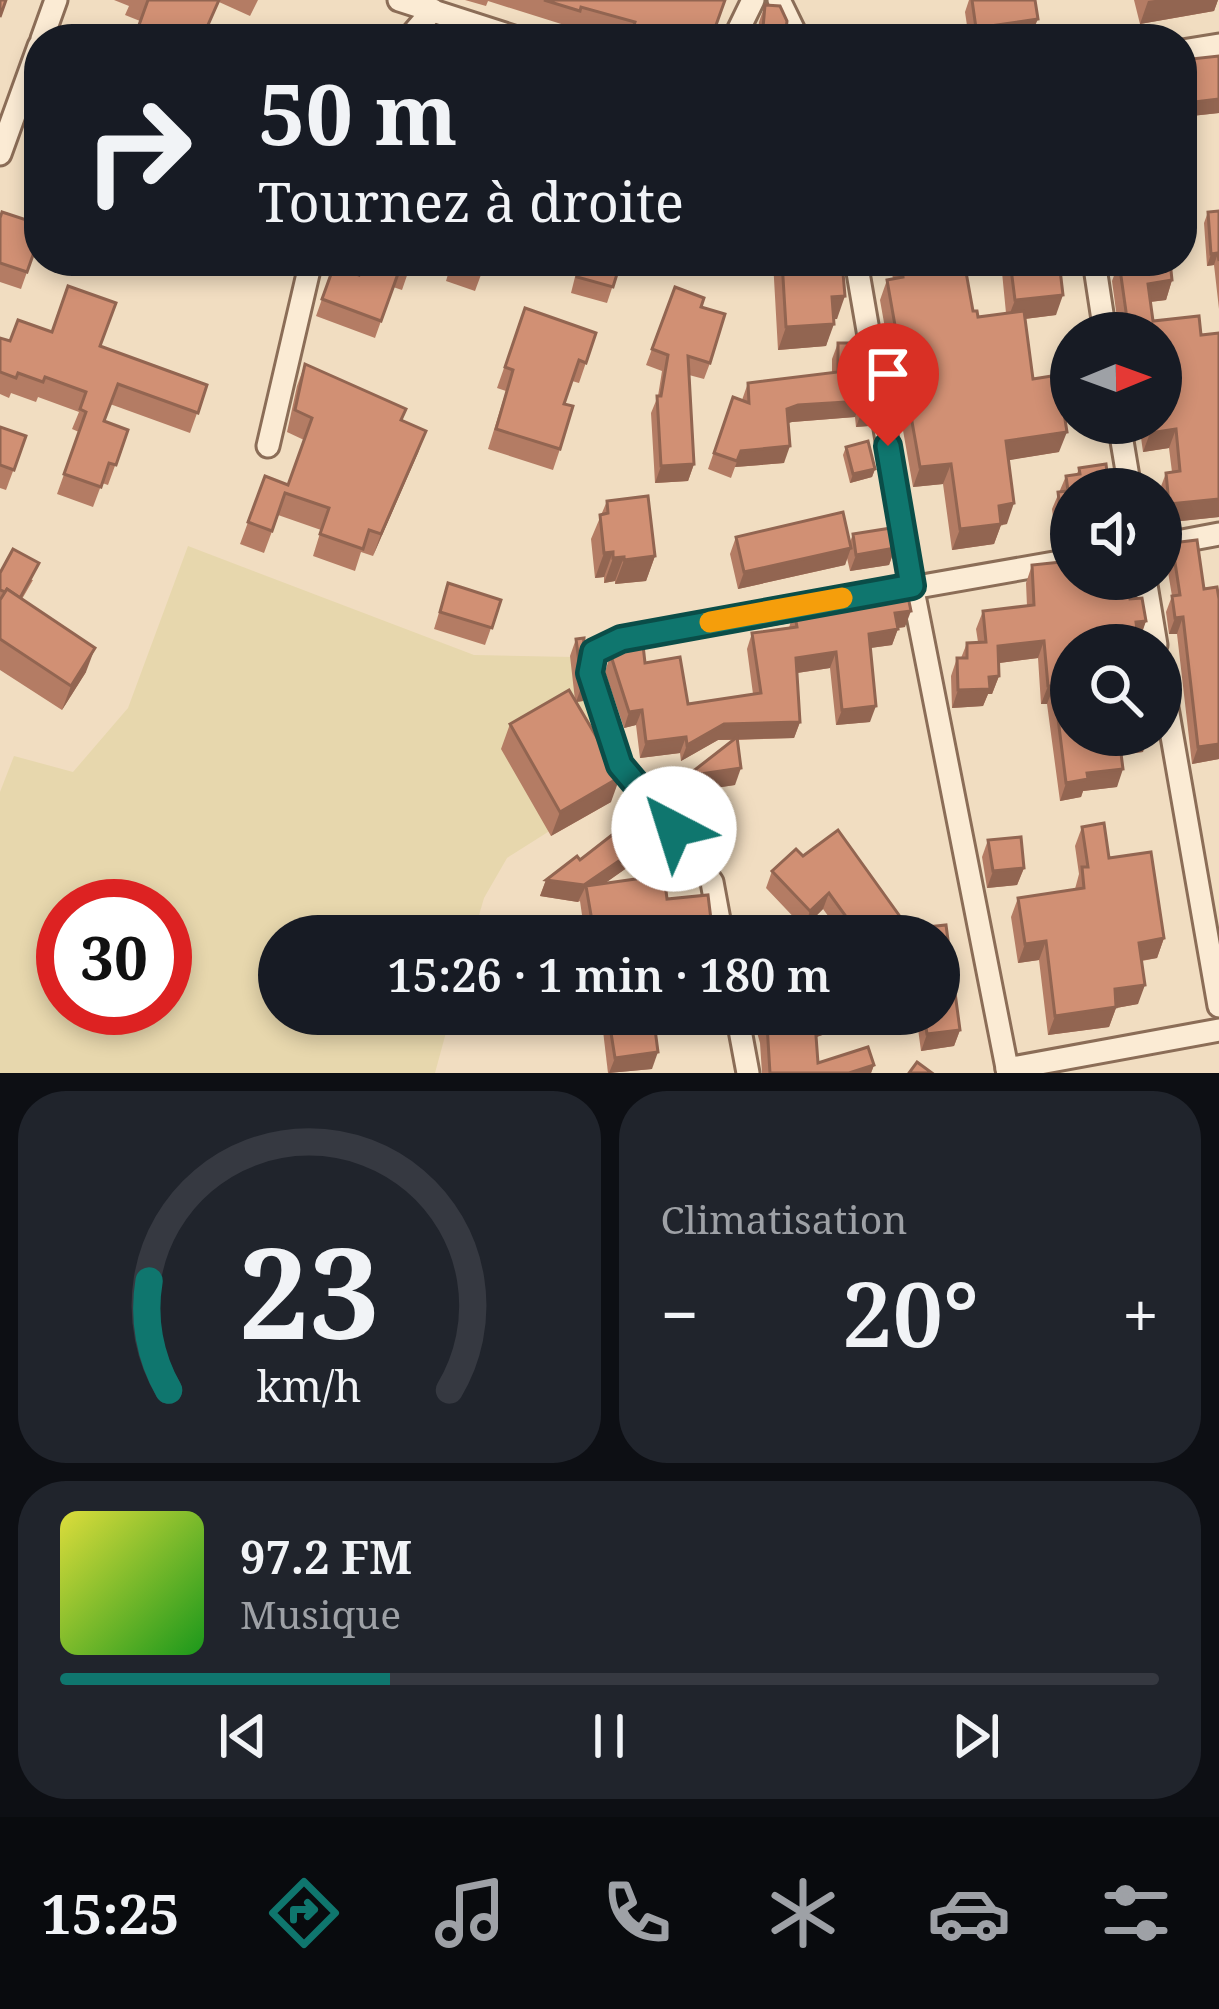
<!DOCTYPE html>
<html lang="fr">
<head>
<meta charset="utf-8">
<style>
  :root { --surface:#171b24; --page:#20242c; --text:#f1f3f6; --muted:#9ea1a6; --line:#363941; --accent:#0f766e }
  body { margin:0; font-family:"Noto Serif",serif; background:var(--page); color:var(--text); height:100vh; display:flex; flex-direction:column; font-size:45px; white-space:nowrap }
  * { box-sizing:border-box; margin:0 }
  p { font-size:39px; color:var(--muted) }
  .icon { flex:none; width:66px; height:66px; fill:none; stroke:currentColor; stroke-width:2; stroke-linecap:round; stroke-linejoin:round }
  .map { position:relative; height:1073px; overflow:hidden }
  .drawer { display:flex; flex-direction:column; gap:18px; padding:18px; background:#0d0f14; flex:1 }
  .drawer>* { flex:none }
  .top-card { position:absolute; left:24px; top:24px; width:1173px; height:252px; border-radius:48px; box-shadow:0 6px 18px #0003; background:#171b24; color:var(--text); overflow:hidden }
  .needle { width:78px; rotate:89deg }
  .controls { position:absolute; left:1050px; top:312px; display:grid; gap:24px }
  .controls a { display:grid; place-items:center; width:132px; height:132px; border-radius:50%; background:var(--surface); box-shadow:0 6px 18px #0003; font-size:60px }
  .speed { position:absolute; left:36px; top:879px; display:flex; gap:24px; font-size:60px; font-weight:700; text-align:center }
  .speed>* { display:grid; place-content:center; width:156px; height:156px; border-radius:50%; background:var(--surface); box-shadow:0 6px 18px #0003; line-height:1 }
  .speed .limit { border:18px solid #d22; background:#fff; color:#111 }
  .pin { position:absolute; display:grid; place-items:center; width:102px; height:102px; color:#fff; margin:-123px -51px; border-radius:50% 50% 50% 0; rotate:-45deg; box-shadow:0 0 12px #0007 }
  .pin .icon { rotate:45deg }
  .me { position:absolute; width:132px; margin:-66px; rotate:320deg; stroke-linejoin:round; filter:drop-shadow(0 0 9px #0008) }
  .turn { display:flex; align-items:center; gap:42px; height:252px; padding:0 36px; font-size:54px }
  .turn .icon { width:156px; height:156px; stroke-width:2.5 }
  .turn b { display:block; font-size:84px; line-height:102px }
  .big { font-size:90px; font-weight:600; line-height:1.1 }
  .drawer .tile { flex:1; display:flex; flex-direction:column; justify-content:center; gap:18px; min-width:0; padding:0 42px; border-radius:48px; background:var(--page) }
  .drawer .dial { align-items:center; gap:0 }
  .dial svg { height:312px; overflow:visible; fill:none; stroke:var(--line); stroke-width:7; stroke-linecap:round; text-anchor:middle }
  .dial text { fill:var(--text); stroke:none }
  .song { display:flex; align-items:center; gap:36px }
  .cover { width:144px; height:144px; border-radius:18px; background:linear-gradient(135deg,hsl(60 70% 55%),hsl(120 70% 35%)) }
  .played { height:12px; border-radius:6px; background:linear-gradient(90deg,var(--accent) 30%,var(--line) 30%) }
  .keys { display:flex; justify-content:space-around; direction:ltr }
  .heat { display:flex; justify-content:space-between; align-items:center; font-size:66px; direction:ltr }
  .drawer .tiles { flex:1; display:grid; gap:18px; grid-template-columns:1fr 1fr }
  .tile:last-child { grid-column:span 2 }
  .trip { position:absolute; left:258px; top:915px; width:702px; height:120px; border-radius:60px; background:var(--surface); box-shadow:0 6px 18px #0003; font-weight:600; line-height:120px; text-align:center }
  .dock { display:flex; height:192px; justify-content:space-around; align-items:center; background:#090b0e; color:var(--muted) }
  .dock .icon { width:84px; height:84px }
  .dock .active { color:var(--accent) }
  .dock b { font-size:54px; color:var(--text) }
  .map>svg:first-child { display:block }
  .farmland { fill:#e7d7ad; fill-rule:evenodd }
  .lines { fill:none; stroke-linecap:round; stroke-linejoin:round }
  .minor-casing { stroke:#8b6d57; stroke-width:27 }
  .minor { stroke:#fbebd4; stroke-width:21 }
  .wall { fill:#b47c64; fill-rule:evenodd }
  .shaded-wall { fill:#926551 }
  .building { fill:#d19074; stroke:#926551; stroke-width:3 }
  .route-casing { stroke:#0a4d48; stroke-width:30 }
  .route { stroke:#0f766e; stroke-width:21 }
  .slow { stroke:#f59e0b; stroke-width:21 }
</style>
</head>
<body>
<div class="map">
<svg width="1219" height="1073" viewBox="0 0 1219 1073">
  <rect width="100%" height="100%" fill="#f1ddc1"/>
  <!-- farmland -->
  <path class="farmland" d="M188 546 474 655 573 657 616 789 507 858 484 898 473 936H279V1014H451L435 1073H0V792L14 756 73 772 128 708ZM63 906H165V1008H63Z"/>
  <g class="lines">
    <!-- minor casing -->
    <g class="minor-casing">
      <g id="minor">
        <path d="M399 0 520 39"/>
        <path d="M779 0 798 39"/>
        <path d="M42 39 56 0"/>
        <path d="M408 39 433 10"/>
        <path d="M734 39 753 0"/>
        <path d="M1182 51 1219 45"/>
        <path d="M0 154 39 46"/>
        <path d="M856 261 912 585 1008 1073"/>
        <path d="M1094 261 1105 333"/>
        <path d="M1119 423 1130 489"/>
        <path d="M268 446 311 261"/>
        <path d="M1161 545 1219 534"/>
        <path d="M1145 579 1156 645"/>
        <path d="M1161 673 1219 1006"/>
        <path d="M722 936 712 882 674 829 620 765 590 673 594 652 621 639 1071 560"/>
        <path d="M737 1014 748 1073"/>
        <path d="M1007 1069 1219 1030"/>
      </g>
    </g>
    <!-- minor -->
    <use href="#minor" class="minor"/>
  </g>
  <!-- wall -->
  <g class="wall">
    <path d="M114 0H258L250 16 219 2 140 21 125 15 129 6Z"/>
    <path d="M465 0H725L711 39H628L575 24 574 28 488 1 486 6Z"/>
    <path d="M969 0H1035L1031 35 1009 39H969L965 12Z"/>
    <path d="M1134 0H1218L1214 11 1140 24Z"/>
    <path d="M765 5 785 39H757L759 22Z"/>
    <path d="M1219 56V113L1182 117V60Z"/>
    <path d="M1219 211V309L1214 265 1207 266 1204 223 1208 212Z"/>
    <path d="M0 217 39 238 21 289 0 282Z"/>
    <path d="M154 261H184L181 270Z"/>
    <path d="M412 261 402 290 393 287 375 338 316 316 322 299 359 275Z"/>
    <path d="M452 261H486L475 291 446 281Z"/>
    <path d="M579 261H621L607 303 571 293Z"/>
    <path d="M773 261H842L837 319H834L826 346 778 350Z"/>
    <path d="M890 261H1059L1056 315 1025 319 1033 379 1059 452 1008 460 1007 524 1001 525 994 544 952 550 943 484 913 487 880 300 887 280 893 279ZM1001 262 1006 313 978 317 973 311 965 267Z"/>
    <path d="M1126 261H1170L1172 280 1166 300 1150 302 1153 321 1199 316 1201 335 1219 333V517L1162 523 1160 489 1166 473 1172 472 1169 448 1143 452 1139 423H1161V333H1119L1112 281 1119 262Z"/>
    <path d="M675 287 701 307 710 363 704 379 689 375 694 464 688 481 655 483 651 413 658 396 662 371 646 365Z"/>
    <path d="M525 308 596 333 579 383 572 381 564 404 560 449 553 470 488 449 506 391 497 388Z"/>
    <path d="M52 332 100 346 207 385 190 433 110 404 104 421 128 430 108 485 102 483 93 507 57 494 79 432 72 429 79 412 38 397 36 402 11 393 9 398 0 394V338L10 341Z"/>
    <path d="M838 343 875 409 869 426 856 427 855 417 792 422 788 423 784 463 735 467 731 478 708 469 733 397 742 400 748 383 832 373V359Z"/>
    <path d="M305 364 402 421 426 431 373 556 361 552 355 571 313 556 321 530 278 515 264 553 240 544 265 476 288 485 304 440 287 432 297 386Z"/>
    <path d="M0 427 26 436 6 490 0 488Z"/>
    <path d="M846 447 875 469 872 477 850 483 843 455Z"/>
    <path d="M1079 468 1109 489H1071V538L1056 540 1052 509 1066 476 1077 474Z"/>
    <path d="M607 501 655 556 646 581 615 584V581L604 583V577L595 578 591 539Z"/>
    <path d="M853 534 895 548 889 565 850 571 847 558 845 565 738 589 730 554 736 537 850 542Z"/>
    <path d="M1172 543 1219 759 1192 764 1177 634H1169L1166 612 1172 596 1166 560Z"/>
    <path d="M1032 565 1130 599 1146 621 1138 639 1143 752 1121 754 1117 787 1083 791 1081 797 1060 801 1047 704H1041L1038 658 999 663V676L992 694H988L983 706 952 708 951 676 957 658H961L967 643 978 642 976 629 983 611 1027 606 1026 583Z"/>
    <path d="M0 573 33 580 22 599 86 672 62 710 0 670Z"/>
    <path d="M448 583 501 600 485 645 434 629Z"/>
    <path d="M794 610 905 627 898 628 892 645 870 648V722L836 725 830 668 797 673 800 722 794 738 737 740 735 785 681 793 687 776 733 740H718L681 761 680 753 640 758 636 725 624 728 605 672 613 646 645 663 688 704 753 694 747 649 752 633 789 628Z"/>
    <path d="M576 639 582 660 583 701 576 702 611 802 551 836 501 749 510 724 575 700 570 656Z"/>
    <path d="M1082 827 1109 858 1164 938 1157 958 1142 961 1138 1004 1116 1008 1109 1027 1048 1035 1039 960 1018 963 1011 917 1018 898 1075 889 1079 874 1075 846Z"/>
    <path d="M838 830 909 929 946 925 960 1030 954 1046 921 1051 916 1014H939V936H843L823 909 804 928 766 888 772 871 796 849 803 856Z"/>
    <path d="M661 832 655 848 605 883 667 899 713 936H554L558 925 583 922 580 901 578 902 540 896 546 880 580 860Z"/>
    <path d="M988 840 1024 868 1017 885 987 888 982 857Z"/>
    <path d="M601 1014H653L652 1069 608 1073Z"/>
    <path d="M752 1014H838L831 1032 816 1037 818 1063 874 1065 871 1073H762L760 1043Z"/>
  </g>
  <!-- shaded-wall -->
  <g class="shaded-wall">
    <path d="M1155 0H1218L1214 11 1140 24 1148 1Z"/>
    <path d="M1038 19 1031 35 1009 39H973L976 28Z"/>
    <path d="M1219 99V113L1182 117 1186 103Z"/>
    <path d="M1218 253 1214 265 1207 266 1211 254Z"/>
    <path d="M957 261H1001L954 268Z"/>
    <path d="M1172 280 1166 300 1141 303 1148 284Z"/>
    <path d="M1063 295 1056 315 1007 321 1015 300Z"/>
    <path d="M845 296 837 319 824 320 832 297Z"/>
    <path d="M834 324 826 346 778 350 786 327Z"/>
    <path d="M861 401 855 417 792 422 781 425 787 409 798 405Z"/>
    <path d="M875 409 869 426 856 427 862 411Z"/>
    <path d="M1176 429 1169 448 1143 452 1150 433Z"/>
    <path d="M426 431 418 453 373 556 381 534Z"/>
    <path d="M1067 432 1059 452 998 462 1006 441Z"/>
    <path d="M790 446 784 463 735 467 741 451Z"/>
    <path d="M694 464 688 481 655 483 661 466Z"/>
    <path d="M951 464 943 484 913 487 920 467Z"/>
    <path d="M875 469 872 477 850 483 853 474Z"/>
    <path d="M1219 499V517L1162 523 1169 504Z"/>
    <path d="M1014 503 1007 524 1001 525 994 544 952 550 960 529 999 506Z"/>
    <path d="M1071 522V538L1056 540 1062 523Z"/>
    <path d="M851 548 845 565 738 589 744 572Z"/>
    <path d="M895 548 889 565 850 571 856 555Z"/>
    <path d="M613 552 604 577 595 578 604 553Z"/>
    <path d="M655 556 646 581 615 584 624 560Z"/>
    <path d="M624 557 615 581 604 583 613 558Z"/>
    <path d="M911 611 905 627 889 629 895 613Z"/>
    <path d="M1183 617 1177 634H1169L1175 618Z"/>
    <path d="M1146 621 1140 639 1130 640 1136 622Z"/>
    <path d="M898 629 892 645 863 649 869 634Z"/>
    <path d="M1044 641 1038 658 992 664 998 646Z"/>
    <path d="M95 648 86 672 62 710 71 686Z"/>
    <path d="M836 652 830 668 790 674 796 658Z"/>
    <path d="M999 676 992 694H988L983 706 952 708 958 690 989 677Z"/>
    <path d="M590 684 583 701 576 702 582 685Z"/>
    <path d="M1048 686H1054L1047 704H1041Z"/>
    <path d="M876 706 870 722 836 725 842 710Z"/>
    <path d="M642 710 636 725 624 728 629 712Z"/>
    <path d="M800 722 794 738 718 740 681 761 687 745 724 724Z"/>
    <path d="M1149 735 1143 752 1113 756 1119 738Z"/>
    <path d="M686 737 680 753 640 758 646 742Z"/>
    <path d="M1219 744V759L1192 764 1198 747Z"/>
    <path d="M741 768 735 785 681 793 687 776Z"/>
    <path d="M1123 769 1117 787 1083 791 1081 797 1060 801 1066 783 1087 773Z"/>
    <path d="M620 777 611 802 551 836 560 812Z"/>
    <path d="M661 832 655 848 587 896 586 886 578 902 540 896 546 880Z"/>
    <path d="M1024 868 1017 885 987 888 993 871Z"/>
    <path d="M829 893 823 909 804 928 810 911Z"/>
    <path d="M1164 938 1157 958 1132 962 1139 943Z"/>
    <path d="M1046 941 1039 960 1018 963 1025 944Z"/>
    <path d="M1145 985 1138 1004 1116 1008 1109 1027 1048 1035 1055 1016 1115 989Z"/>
    <path d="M838 1014 831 1032 808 1040 815 1022Z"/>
    <path d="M960 1030 954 1046 921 1051 927 1034Z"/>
    <path d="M658 1052 652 1069 609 1073 615 1058Z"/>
    <path d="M874 1065 871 1073H849Z"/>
  </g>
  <!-- building -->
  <g class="building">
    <path d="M0 0H6L0 17Z"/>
    <path d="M148 0H219L204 34 208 35 206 39H134Z"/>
    <path d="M544 0H725L711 39H656L632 31 635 22 581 7 580 11Z"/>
    <path d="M972 0H1035L1038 19 976 28Z"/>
    <path d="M765 5 780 6 787 21 785 39H762Z"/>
    <path d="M1219 56V99L1186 103 1182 60Z"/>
    <path d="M1219 211V261L1218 253 1211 254 1208 212Z"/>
    <path d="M2 212 39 224V238L27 272 0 263V218Z"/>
    <path d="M364 261H412L408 274 399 271 381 321 322 299 334 266 359 275Z"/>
    <path d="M453 261H486L481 274 452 264Z"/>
    <path d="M581 261H621L613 287 577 277Z"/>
    <path d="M782 261H842L845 296 832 297 834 324 786 327Z"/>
    <path d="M901 261H964L973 311H977L978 317 1024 311 1033 379 1058 375 1067 432 1006 441 1014 503 999 506 1001 524 960 529 951 464 920 467 887 280 903 277Z"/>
    <path d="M1010 261H1059L1063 295 1015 300Z"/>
    <path d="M1126 261H1170L1172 280 1148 284 1153 321 1199 316 1201 335 1219 333V499L1169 504 1166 473 1180 471 1176 429 1150 433 1149 423H1161V333H1129L1119 262Z"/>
    <path d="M68 286 116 303 100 346 207 385 198 413 118 384 104 421 128 430 116 465 109 463 101 487 64 474 86 412 80 409 86 392 45 377 43 382 18 373 16 378 0 372V338L10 341 18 320 52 332Z"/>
    <path d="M675 287 704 298 701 307 725 314 710 363 688 356 694 464 661 466 657 396H661L668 355 652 349Z"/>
    <path d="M525 308 596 333 586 363 579 360 564 404 573 406 560 449 496 429 513 370 505 367Z"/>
    <path d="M838 343H864L875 409 862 411 861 401 798 405 787 409 790 446 741 451 737 461 714 453 733 397 749 403 748 383 838 372Z"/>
    <path d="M305 364 406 409 401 420 426 431 381 534 369 530 363 549 320 534 329 508 285 493 272 531 248 522 265 476 288 485 312 418 295 410Z"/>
    <path d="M0 427 26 436 14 470 0 465Z"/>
    <path d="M868 441 875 469 853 474 846 447Z"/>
    <path d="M1106 464 1109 489H1071V522L1062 523 1058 492 1068 491 1066 476 1080 474 1079 468Z"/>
    <path d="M648 496 655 556 624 560V557L613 558V552L604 553 600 515 608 513 607 501Z"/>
    <path d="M843 512 851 548 744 572 736 537Z"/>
    <path d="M891 528 895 548 856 555 853 534Z"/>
    <path d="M1197 540 1204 589 1217 587 1219 599V744L1198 747 1183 617 1175 618 1172 596 1180 595 1172 543Z"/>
    <path d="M13 549 39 563 20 598 7 589 5 592 0 590V573Z"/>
    <path d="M1071 561V579H1127L1130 599 1142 598 1146 621 1136 622 1139 645H1071V735H1141L1119 738 1123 769 1087 773 1088 779 1066 783 1054 686H1048L1044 641 998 646 999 676 989 677 990 689 958 690 957 658H967V643L986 642 983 611 1034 605 1032 565Z"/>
    <path d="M448 583 501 600 492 628 440 612Z"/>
    <path d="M7 589 95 648 71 686 0 639V600Z"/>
    <path d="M907 592 911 611 895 613 898 629 869 634 876 706 842 710 836 652 796 658 800 722 724 724 687 745 686 737 646 742 642 710 629 712 611 656 613 646 642 636 645 663 680 657 688 704 761 693 752 633 797 627 794 610Z"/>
    <path d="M584 638 582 660 590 684 582 685 576 639Z"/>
    <path d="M569 690 620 777 560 812 510 724Z"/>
    <path d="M737 737 741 768 687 776Z"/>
    <path d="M639 814 661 832 584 885 546 880 577 856 580 860Z"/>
    <path d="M1104 823 1109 858 1151 852 1164 938 1139 943 1145 985 1115 989 1116 1007 1055 1016 1046 941 1025 944 1018 898 1084 888 1082 867H1088L1082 827Z"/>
    <path d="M838 830 909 929 946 925 960 1030 927 1034 924 1014H939V936H860L829 893 810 911 772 871 796 849 803 856Z"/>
    <path d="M1021 837 1024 868 993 871 988 840Z"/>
    <path d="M664 875 667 899 708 895 713 936H559L558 925 592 921 586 886Z"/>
    <path d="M608 1014H653L658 1052 615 1058Z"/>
    <path d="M764 1014H836L815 1022 818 1063 868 1047 874 1065 849 1073H770L767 1024Z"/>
    <path d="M917 1062 932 1073H909Z"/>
  </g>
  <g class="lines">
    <!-- route casing -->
    <g class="route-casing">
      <path id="route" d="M674 829 620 765 590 673 594 652 621 639 912 586 888 446"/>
    </g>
    <!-- route -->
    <use href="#route" class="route"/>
    <!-- slow -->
    <path class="slow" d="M710 622 842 598"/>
  </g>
</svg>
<div class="controls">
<a><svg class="needle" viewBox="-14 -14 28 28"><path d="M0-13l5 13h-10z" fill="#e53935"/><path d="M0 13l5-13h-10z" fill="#9ea1a6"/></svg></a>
<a><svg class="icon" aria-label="sound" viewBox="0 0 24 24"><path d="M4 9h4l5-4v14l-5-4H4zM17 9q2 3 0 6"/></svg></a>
<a><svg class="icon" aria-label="search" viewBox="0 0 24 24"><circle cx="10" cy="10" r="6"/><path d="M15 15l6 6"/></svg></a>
</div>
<div class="speed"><div class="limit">30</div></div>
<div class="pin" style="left:888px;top:446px;background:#d93025"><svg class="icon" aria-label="arrive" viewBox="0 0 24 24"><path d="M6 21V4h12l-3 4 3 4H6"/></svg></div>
<svg class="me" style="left:674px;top:829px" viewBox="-20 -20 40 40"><circle r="19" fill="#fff"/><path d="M0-13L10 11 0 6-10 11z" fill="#0f766e"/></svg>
<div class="trip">15:26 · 1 min · 180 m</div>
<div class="top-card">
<div class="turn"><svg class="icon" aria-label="right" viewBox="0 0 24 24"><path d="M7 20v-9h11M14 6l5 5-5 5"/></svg><div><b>50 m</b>Tournez à droite</div></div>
</div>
</div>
<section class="drawer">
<div class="tiles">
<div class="tile dial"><svg viewBox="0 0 100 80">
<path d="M14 69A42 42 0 1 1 86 69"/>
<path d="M14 69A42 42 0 0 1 9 41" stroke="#0f766e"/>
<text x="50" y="56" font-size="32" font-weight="700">23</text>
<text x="50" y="72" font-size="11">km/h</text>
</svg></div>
<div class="tile"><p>Climatisation</p>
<div class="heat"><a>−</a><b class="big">20°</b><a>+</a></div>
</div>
<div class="tile">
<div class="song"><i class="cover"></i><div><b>97.2 FM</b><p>Musique</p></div></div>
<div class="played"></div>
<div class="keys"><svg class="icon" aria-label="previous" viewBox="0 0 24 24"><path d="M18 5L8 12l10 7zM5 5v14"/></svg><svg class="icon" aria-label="pause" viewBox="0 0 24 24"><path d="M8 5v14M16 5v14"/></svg><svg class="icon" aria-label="next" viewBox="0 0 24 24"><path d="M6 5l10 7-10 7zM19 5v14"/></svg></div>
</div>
</div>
</section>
<nav class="dock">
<b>15:25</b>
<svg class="icon active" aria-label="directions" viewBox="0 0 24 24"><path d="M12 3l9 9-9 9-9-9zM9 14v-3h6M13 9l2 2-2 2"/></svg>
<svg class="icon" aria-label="music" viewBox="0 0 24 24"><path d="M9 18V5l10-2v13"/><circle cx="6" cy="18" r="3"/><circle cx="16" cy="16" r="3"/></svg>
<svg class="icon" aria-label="phone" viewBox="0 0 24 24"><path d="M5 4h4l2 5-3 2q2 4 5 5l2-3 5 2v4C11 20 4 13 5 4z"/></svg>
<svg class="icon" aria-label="climate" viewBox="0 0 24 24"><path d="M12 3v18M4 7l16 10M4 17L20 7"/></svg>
<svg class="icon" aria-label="car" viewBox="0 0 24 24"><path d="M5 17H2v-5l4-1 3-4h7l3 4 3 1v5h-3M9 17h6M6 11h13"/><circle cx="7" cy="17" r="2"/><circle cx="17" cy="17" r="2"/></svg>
<svg class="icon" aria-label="filters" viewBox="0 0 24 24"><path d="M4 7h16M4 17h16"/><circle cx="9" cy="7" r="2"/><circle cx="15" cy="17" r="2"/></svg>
</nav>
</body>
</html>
